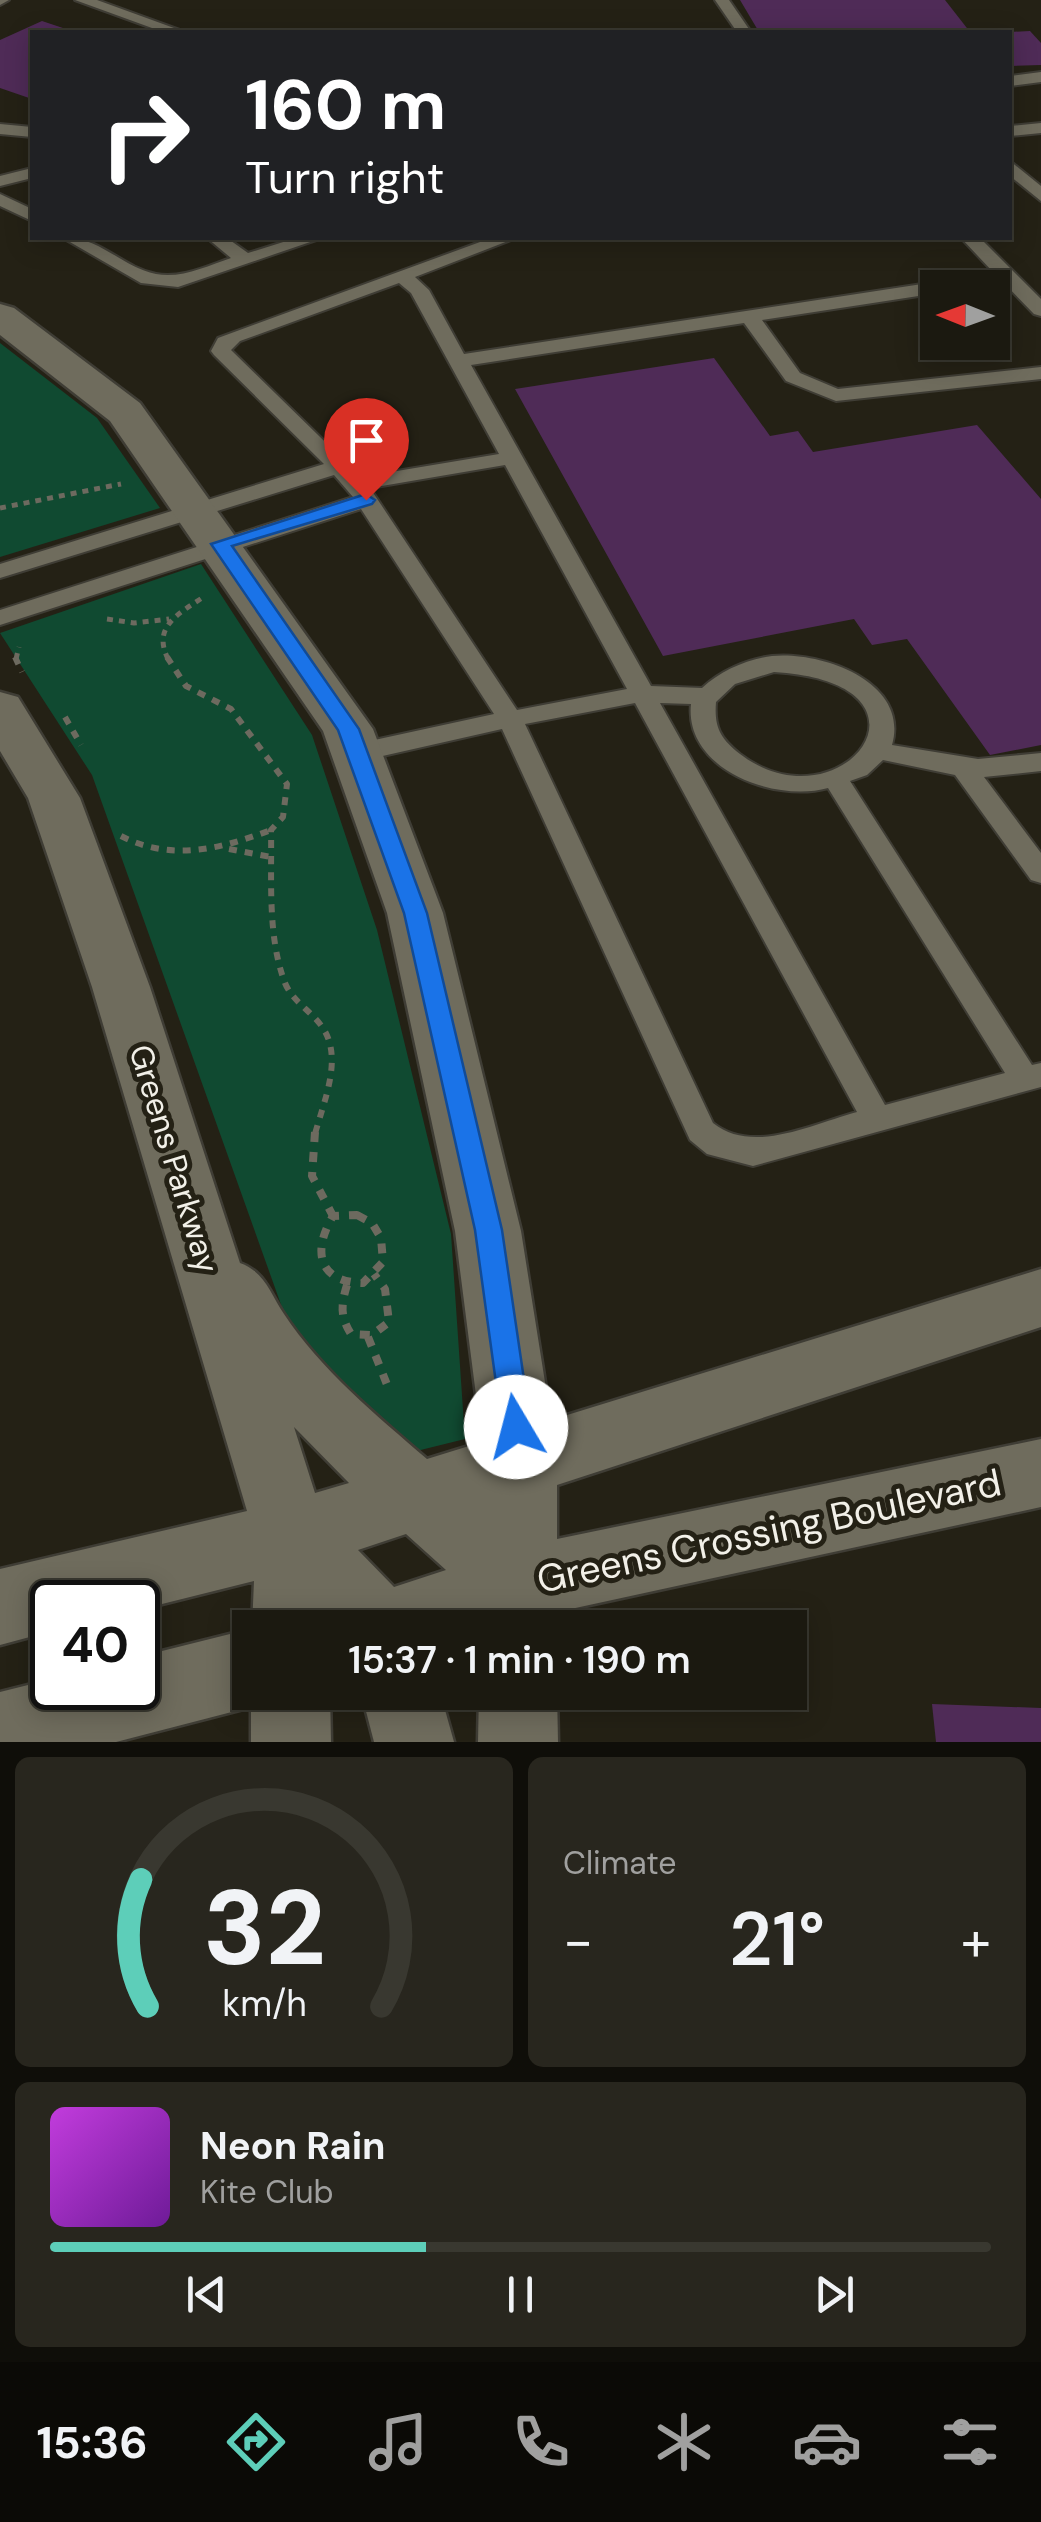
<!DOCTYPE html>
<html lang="en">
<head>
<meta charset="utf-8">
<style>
  :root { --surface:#1b1910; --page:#28261e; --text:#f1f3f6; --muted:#a0a09f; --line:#393830; --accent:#5dceb9 }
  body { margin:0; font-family:"DM Sans",sans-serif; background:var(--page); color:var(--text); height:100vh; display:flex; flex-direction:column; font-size:38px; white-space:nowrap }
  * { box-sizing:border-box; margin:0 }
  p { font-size:32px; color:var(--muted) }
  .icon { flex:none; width:55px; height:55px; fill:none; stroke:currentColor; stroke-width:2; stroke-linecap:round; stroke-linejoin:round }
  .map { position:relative; height:1742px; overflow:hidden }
  .details { display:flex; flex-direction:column; gap:15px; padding:15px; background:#0f0e09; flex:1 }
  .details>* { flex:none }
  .hud { position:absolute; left:30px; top:30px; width:982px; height:210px; border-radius:0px; box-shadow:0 5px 25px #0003,0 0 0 2px var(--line); background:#202124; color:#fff; overflow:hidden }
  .needle { width:65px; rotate:271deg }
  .fabs { position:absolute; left:920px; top:270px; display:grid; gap:20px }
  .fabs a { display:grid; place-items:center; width:90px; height:90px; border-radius:0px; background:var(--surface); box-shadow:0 5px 25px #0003,0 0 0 2px var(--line); font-size:50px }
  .speed { position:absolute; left:30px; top:1580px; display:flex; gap:20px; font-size:50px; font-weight:700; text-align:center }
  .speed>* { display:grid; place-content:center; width:130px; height:130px; border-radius:50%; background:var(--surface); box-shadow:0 5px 25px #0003,0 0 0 2px var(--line); line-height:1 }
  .speed .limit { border:5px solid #111; border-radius:15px; background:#fff; color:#111 }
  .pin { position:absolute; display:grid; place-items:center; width:85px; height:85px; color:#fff; margin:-102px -42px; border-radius:50% 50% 50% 0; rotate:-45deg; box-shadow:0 0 10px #0007 }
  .pin .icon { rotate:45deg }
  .me { position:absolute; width:110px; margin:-55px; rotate:352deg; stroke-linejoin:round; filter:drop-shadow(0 0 8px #0008) }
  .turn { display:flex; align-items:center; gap:35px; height:210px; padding:0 50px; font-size:45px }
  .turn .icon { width:130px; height:130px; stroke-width:2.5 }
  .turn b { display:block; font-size:70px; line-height:85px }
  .big { font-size:75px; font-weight:600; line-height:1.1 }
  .details .widget { flex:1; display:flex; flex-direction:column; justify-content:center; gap:15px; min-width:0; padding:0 35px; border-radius:15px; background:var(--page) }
  .details .dial { align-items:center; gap:0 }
  .dial svg { height:260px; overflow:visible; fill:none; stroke:var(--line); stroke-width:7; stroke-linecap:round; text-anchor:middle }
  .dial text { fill:var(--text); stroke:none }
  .song { display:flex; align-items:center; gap:30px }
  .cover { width:120px; height:120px; border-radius:15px; background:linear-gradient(135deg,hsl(290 70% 55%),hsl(280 70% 35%)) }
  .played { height:10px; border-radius:5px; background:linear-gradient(90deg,var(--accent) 40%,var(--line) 40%) }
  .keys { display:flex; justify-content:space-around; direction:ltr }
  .heat { display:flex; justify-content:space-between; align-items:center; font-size:55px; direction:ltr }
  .details .tiles { flex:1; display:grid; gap:15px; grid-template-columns:1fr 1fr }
  .widget:last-child { grid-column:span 2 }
  .trip { position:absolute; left:232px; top:1610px; width:575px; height:100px; border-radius:0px; background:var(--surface); box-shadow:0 5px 25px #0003,0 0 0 2px var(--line); font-weight:600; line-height:100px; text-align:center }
  .menu { display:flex; height:160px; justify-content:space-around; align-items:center; background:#0b0a06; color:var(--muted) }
  .menu .icon { width:70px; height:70px }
  .menu .current { color:var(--accent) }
  .menu b { font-size:45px; color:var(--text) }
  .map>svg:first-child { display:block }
  .green { fill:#104a31 }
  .building { fill:#4f2b57 }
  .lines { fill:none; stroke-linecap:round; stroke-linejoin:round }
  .lane-casing { stroke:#3f3d35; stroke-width:4 }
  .secondary-casing { stroke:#3f3d35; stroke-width:5 }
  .path-far2 { stroke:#6d6a5f; stroke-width:5; stroke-dasharray:6 6; stroke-linecap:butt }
  .path-far1 { stroke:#6d6a5f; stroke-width:6; stroke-dasharray:8 8; stroke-linecap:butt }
  .path { stroke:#6d6a5f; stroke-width:8; stroke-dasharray:10 10; stroke-linecap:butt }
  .lane { fill:#6f6c5d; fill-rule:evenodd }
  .secondary { fill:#6f6c5d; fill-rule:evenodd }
  .route { fill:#1a73e8; stroke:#114b97; stroke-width:2.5 }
  .labels { text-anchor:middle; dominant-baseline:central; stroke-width:10; stroke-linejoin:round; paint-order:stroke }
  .street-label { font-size:32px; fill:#f2f0e8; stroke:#242115 }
  .near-street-label { font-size:38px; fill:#f2f0e8; stroke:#242115 }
</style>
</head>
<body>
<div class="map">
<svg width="1041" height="1742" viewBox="0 0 1041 1742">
  <rect width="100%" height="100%" fill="#242115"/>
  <!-- green -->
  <g class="green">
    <path d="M0 343 97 418 160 508 0 557Z"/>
    <path d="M201 564 312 735 377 930 451 1234 465 1439 340 1470 92 775 0 633Z"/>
  </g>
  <!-- building -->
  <g class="building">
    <path d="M740 0H945L970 32H759Z"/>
    <path d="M42 21 75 32H32V99L0 88V40Z"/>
    <path d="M1030 31 1041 43V65L1010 66V32Z"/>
    <path d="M714 358 770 436 798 431 813 452 977 425 1041 499V745L990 755 907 639 872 645 854 619 663 656 515 389Z"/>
    <path d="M932 1704 1041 1708V1742H936Z"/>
  </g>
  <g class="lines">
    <!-- lane casing -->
    <g class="lane-casing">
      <g id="lane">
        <path d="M0 0H9L0 5Z"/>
        <path d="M75 0H97L185 32H163Z"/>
        <path d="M715 0H729L751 32H737Z"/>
        <path d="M1041 72V82L1010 86V76Z"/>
        <path d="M1041 123V133L1010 136V126Z"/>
        <path d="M0 124 32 127V137L0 134Z"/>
        <path d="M1010 161 1041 186V201L1010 176Z"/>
        <path d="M32 168V178L0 186V176Z"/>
        <path d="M0 194 32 209V221L0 206Z"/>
        <path d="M63 238C100 236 121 267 156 274 181 279 207 266 231 258L207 238H227L248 253 296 238H322L178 287 141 283Z"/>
        <path d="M491 238H516L415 277 429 290 464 354 994 273 961 238H980L1041 299V316L1034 314 1003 282 938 288V293L762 320 800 373 838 389 1041 367V379L836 401 786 381 744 323 471 365 651 686 702 688C720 671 747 659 772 656 822 651 910 682 892 745L978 759 1041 753V771L984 777 1041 853V883L1031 880 955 775 883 760 867 775 850 781 1032 1065 1041 1063V1087L753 1166 707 1154 690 1140 502 729 356 762 343 753 356 744 494 714 361 509 0 625V610L353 497 334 475 0 578V564L324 464 214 355 211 351 218 338ZM399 283 411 293 499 454 361 477 231 350 240 341ZM505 465 627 689 517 710 370 488ZM774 672C955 683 841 831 740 754 720 738 714 727 716 702L735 684ZM635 703 857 1112C812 1124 753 1155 713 1123L525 724ZM660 703 691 704C684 769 774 803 828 788L1005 1073 885 1105Z"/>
      </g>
    </g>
    <!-- secondary casing -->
    <g class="secondary-casing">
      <g id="secondary">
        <path d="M0 304 14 308 140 403 373 729 443 913 521 1231 551 1420 1041 1269V1327L557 1485V1539L1041 1439V1507L557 1612 558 1628H252L254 1581 138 1610V1602H52V1631L0 1645V1569L247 1511 92 987 28 798 0 751V692L18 697 80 798 150 987 240 1263C265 1272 270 1293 284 1314 320 1369 377 1416 427 1459L482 1442 455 1231 387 913 323 731 110 421 0 335ZM294 1427 349 1483 315 1493ZM406 1534 446 1570 394 1587 358 1550Z"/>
        <path d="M250 1629V1692H330L331 1742H251V1707L116 1742H0V1692L52 1679V1688H138V1657Z"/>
        <path d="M361 1692H440L454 1742H374Z"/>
        <path d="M479 1692H557L558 1742H478Z"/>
      </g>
    </g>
    <!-- path-far2 -->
    <g class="path-far2">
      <path d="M0 508 121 484"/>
      <path d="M107 619 134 623 169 619"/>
      <path d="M16 659 19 647"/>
      <path d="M168 659C152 627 178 614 202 598"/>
    </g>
    <!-- path-far1 -->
    <g class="path-far1">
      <path d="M15 657 22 672"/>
      <path d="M167 657 186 686 231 709 287 784 283 817 271 830C272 879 267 936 285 983 292 1000 308 1009 320 1024 345 1055 324 1100 315 1134"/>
      <path d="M65 717 81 745"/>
      <path d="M121 836C172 862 220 849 271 830"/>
      <path d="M229 849 271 857"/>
    </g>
    <!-- path -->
    <g class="path">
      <path d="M315 1132 312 1176 333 1216"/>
      <path d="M357 1215 372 1223 381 1238 383 1262 363 1283C318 1282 312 1251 333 1216Z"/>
      <path d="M347 1285C341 1304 340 1317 351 1334L372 1335 389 1322 385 1289 374 1274"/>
      <path d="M368 1337 388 1387"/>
    </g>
    <!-- lane -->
    <use href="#lane" class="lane"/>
    <!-- secondary -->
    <use href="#secondary" class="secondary"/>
  </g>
  <!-- route -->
  <path class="route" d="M366 494 375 500 372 504 232 546 359 729 427 913 502 1230 531 1427 527 1437 516 1440 506 1437 502 1427 475 1230 404 913 338 730 211 544Z"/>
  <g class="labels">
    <!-- street labels -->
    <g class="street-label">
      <text transform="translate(174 1159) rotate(73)">Greens Parkway</text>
    </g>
    <!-- near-street labels -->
    <g class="near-street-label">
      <text transform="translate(769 1531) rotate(-12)">Greens Crossing Boulevard</text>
    </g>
  </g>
</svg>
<div class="fabs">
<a><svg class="needle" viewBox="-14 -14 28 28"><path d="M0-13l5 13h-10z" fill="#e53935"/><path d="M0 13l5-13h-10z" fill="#a0a09f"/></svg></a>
</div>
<div class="speed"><div class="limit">40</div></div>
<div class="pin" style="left:366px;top:500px;background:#d93025"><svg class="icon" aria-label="arrive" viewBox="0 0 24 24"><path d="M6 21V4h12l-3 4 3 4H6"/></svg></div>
<svg class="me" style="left:516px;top:1427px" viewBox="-20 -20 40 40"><circle r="19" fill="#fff"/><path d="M0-13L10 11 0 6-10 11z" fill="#1a73e8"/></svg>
<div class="trip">15:37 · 1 min · 190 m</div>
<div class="hud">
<div class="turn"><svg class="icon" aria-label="right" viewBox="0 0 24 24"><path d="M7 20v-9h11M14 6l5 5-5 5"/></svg><div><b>160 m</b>Turn right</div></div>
</div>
</div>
<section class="details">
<div class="tiles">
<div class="widget dial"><svg viewBox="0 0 100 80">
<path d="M14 69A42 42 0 1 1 86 69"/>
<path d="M14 69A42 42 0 0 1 12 30" stroke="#5dceb9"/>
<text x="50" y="56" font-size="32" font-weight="700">32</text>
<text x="50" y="72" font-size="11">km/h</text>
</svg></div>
<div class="widget"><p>Climate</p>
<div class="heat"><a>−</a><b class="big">21°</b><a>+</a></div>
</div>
<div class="widget">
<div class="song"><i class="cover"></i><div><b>Neon Rain</b><p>Kite Club</p></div></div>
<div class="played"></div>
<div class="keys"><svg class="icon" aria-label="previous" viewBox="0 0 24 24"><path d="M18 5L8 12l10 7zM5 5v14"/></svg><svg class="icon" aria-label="pause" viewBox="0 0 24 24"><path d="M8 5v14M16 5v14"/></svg><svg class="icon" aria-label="next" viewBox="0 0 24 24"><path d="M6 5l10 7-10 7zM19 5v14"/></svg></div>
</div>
</div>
</section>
<nav class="menu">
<b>15:36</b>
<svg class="icon current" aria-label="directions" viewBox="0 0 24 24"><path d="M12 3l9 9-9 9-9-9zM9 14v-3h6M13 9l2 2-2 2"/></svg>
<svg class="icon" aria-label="music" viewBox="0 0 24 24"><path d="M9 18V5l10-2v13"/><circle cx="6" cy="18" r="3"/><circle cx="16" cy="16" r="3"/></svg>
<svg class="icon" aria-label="phone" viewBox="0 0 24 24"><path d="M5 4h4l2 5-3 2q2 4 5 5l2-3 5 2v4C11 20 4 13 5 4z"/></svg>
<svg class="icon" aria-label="climate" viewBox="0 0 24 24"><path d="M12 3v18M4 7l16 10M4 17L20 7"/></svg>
<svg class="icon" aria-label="car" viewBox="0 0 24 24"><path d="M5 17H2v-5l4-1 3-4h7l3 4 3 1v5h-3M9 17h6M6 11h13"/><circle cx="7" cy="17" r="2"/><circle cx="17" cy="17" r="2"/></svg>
<svg class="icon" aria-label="filters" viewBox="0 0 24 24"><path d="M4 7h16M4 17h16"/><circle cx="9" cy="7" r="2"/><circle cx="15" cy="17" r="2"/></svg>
</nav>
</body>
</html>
